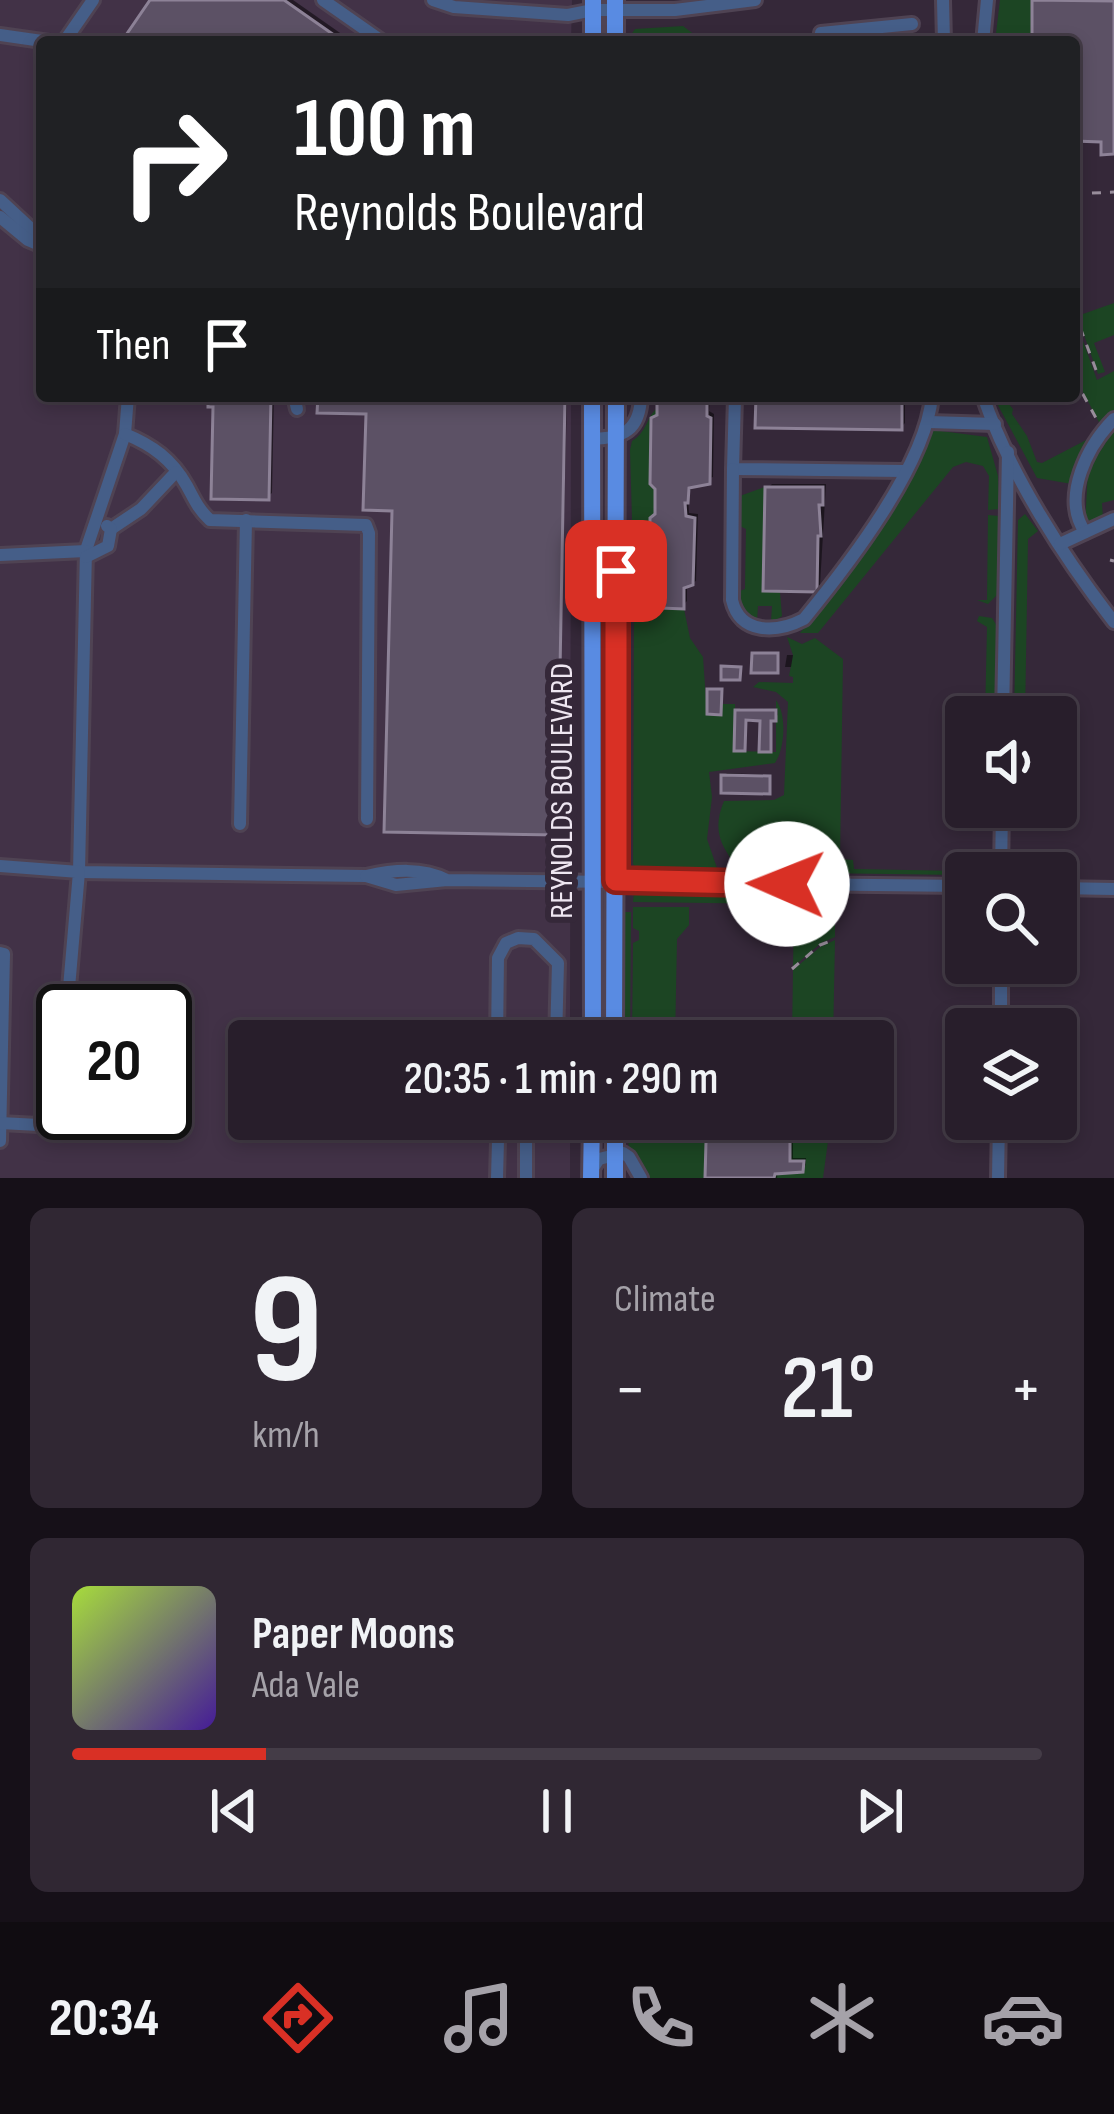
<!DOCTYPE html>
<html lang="en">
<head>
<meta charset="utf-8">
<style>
  :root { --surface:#281e2b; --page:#302733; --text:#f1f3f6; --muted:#a5a2a9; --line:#443c47; --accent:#d93025 }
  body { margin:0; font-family:"Sofia Sans Condensed",sans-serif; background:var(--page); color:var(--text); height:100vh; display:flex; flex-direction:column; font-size:45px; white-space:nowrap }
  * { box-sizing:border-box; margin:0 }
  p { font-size:39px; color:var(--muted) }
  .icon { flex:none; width:66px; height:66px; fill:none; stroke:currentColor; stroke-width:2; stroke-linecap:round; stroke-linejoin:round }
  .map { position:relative; height:1178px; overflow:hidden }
  .drawer { display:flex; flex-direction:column; gap:30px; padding:30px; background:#161018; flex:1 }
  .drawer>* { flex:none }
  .hud { position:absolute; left:36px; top:36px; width:1044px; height:366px; border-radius:12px; box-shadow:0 6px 18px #0003,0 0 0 3px var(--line); background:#202124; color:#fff; overflow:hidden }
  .controls { position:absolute; left:945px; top:696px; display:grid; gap:24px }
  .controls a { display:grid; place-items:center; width:132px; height:132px; border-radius:12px; background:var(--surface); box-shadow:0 6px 18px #0003,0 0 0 3px var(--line); font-size:60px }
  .speed { position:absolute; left:36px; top:984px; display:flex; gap:24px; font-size:60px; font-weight:700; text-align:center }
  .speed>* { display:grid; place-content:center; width:156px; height:156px; border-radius:50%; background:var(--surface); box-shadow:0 6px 18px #0003,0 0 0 3px var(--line); line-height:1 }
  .speed .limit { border:6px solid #111; border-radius:18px; background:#fff; color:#111 }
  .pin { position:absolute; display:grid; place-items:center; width:102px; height:102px; color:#fff; margin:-51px; border-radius:24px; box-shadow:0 6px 18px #0006 }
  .me { position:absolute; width:132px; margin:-66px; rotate:271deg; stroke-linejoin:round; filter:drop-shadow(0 0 9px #0008) }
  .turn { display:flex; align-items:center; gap:42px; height:252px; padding:0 60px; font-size:54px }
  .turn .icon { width:156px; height:156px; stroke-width:2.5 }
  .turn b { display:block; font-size:84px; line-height:102px }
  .then { display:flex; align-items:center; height:114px; padding:0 60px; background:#0003; gap:24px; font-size:45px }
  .big { font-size:90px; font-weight:600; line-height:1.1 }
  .drawer .card { flex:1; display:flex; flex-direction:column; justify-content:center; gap:18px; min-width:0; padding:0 42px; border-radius:18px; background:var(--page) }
  .drawer .dial { align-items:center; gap:0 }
  .dial b { font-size:156px; line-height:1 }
  .song { display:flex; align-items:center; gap:36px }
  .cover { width:144px; height:144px; border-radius:18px; background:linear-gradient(135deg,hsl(80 70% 55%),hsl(260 70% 35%)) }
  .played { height:12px; border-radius:6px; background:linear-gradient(90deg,var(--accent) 20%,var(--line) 20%) }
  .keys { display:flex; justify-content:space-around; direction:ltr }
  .heat { display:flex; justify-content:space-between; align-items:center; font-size:66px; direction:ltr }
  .drawer .tiles { flex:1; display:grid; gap:30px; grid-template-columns:1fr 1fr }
  .card:last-child { grid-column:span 2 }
  .trip { position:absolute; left:228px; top:1020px; width:666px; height:120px; border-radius:12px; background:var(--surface); box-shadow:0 6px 18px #0003,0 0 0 3px var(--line); font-weight:600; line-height:120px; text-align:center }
  .tab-bar { display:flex; height:192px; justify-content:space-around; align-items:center; background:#100c11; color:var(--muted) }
  .tab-bar .icon { width:84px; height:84px }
  .tab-bar .on { color:var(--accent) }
  .tab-bar b { font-size:54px; color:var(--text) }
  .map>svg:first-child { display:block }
  .built { fill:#423247; fill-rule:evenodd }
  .green { fill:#1c4523 }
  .shadow { fill:#0007 }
  .building { fill:#5c5165; stroke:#8d8297; stroke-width:3 }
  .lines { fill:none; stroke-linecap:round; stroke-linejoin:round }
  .minor-casing { stroke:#4f4353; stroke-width:18 }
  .major-casing { stroke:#4f4353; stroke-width:22 }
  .path { stroke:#998e9c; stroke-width:3; stroke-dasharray:9 9; stroke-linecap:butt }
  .minor { stroke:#455e88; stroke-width:12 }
  .major { stroke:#598be2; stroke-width:16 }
  .route-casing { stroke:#8d1f18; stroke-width:30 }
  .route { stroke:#d93025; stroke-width:21 }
  .labels { text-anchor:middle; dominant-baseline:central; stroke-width:12; stroke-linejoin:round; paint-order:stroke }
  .street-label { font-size:33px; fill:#eee6f1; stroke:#352839 }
</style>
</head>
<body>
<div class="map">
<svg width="1114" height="1178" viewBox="0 0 1114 1178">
  <rect width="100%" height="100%" fill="#352839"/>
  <!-- built -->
  <path class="built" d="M0 0H572L571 42H42V396H571L570 1041H249V1119H570V1178H0ZM63 1011H165V1113H63Z"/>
  <!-- green -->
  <g class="green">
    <path d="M1000 0H1032V42H995Z"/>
    <path d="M683 26 704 42H626L635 29Z"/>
    <path d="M1074 290 1083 314 1114 303V335L1094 343 1105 372 1098 374 1074 307Z"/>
    <path d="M1074 316 1097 380 1114 371V414L1101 426 1074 375Z"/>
    <path d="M993 396H1002L1013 409 1012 414 1027 436 1037 462 1042 463 1090 438 1072 484 1037 478Z"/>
    <path d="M657 408V415L652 418 650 484 655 489V514L650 518 649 584 654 591H643L661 599V608L684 609 690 638 703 657 707 714 720 715 721 704H735V751L776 752V700C787 715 785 748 775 763L709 772 712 797 707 839 718 871 637 869 633 864 634 590H643L634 588 630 450 632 441C647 432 646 418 657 408Z"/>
    <path d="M933 430 987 437 998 476 1000 509 988 510 989 476 983 466 966 462 953 467 818 633H800L868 550Z"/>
    <path d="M1114 430V500L1102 503 1103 518 1085 525 1088 470Z"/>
    <path d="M765 487 763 590 780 592 782 616 775 621H771L772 606H758L757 621 739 610 735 593 745 589 746 529 736 524 737 497Z"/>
    <path d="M1025 514 1038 531 1028 539 1025 717H1014L1018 520Z"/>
    <path d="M988 515 999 516 998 594 988 604 977 600H987Z"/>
    <path d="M979 616 992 618 997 626 996 717H985L987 627 977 621Z"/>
    <path d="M787 637 802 644 815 638 843 659 840 859 853 860 854 869 962 871V875L741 872C722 848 711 832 724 801L774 800 784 795 788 702 776 692 753 687 759 682 793 683V677L789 676 793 655Z"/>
    <path d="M641 890 775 892 781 897V904L633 902 634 891Z"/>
    <path d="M835 901V937L821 943 793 967 794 910Z"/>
    <path d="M633 907H689V925L677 939 675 1041H632L633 943 639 940V931L633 928Z"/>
    <path d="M621 912H631L630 1041H621Z"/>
    <path d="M835 940 833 1041H792L793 970 820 947Z"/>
    <path d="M624 1119H705L708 1128H698L697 1132 706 1142 705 1178H647L629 1146Z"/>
    <path d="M766 1119H831L823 1178H774L775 1174 803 1172 804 1162 790 1161V1129H769Z"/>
  </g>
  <!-- shadow -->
  <g class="shadow">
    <path d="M154 0H293L353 42H136Z"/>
    <path d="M211 396H274L272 493 267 497Z"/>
    <path d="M321 396H567L558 760H562L560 828 556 832 395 508 369 411Z"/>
    <path d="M723 396 710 398 709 411 714 414 713 477 692 484 688 499 689 513 698 514 696 581 687 585V601L683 605 658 514 660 398Z"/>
    <path d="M759 396H905V423L901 427Z"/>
    <path d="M772 484H826L820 585 815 589 768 488Z"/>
    <path d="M787 655H793L791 667H785Z"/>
    <path d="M740 708 778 709V715L773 718 769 749 763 718 747 717 744 748Z"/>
    <path d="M727 773 771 775V788L768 791 724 776Z"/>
    <path d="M704 1125 793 1126V1158H806V1165L802 1169 778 1171 777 1178H708L709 1141 701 1128Z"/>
  </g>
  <!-- building -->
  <g class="building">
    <path d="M150 0H284L344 42H131L124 38Z"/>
    <path d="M1032 0 1114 1V154L1101 155V142L1074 141V42H1032Z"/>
    <path d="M208 396H271L269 500 211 499 213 407H208Z"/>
    <path d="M318 396H565L557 835 384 832 392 511 363 510 366 414 317 413Z"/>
    <path d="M643 396H736L707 402V416L711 418 710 484 689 488 688 503H685L686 516 695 518 693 585 684 588V609L661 608V599L654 598V588L649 584 650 518 655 514V489L650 484 651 418 657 415V401L646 400Z"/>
    <path d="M756 396H902V430L755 428Z"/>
    <path d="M765 487H823V505H819L821 536H818L817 592 763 591Z"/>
    <path d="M752 653H778V673H751Z"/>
    <path d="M721 666 741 667 740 680H721Z"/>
    <path d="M707 689H722L721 715 707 714Z"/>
    <path d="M735 710H776V721H771V752H759L760 721 746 720 745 751H734Z"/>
    <path d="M721 775 770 776V794L721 793Z"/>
    <path d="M697 1128 790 1129V1161H804L803 1172 775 1174 774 1178H705L706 1142Z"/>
  </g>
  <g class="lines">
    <!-- minor casing -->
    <g class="minor-casing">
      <g id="minor">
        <path d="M323 0 383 42"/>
        <path d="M433 0 454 7 568 15 593 10H675L755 0"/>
        <path d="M943 0 944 42"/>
        <path d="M0 35 49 42"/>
        <path d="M64 42 93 0"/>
        <path d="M820 42 821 33 912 24"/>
        <path d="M983 42 987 0"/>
        <path d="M0 200 42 239"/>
        <path d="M0 217 28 240 42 246"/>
        <path d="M128 396 125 434 86 550 79 872 366 876"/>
        <path d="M294 396 297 409"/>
        <path d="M983 396C1009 473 1064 558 1114 622"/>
        <path d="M735 397 733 469 903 471"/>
        <path d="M929 422 995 424"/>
        <path d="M125 434C152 445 172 459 187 486 194 499 198 509 210 520L366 525 369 533 367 819"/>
        <path d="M592 439C624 438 640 430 641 396"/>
        <path d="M733 469 732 600C740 635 777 633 804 619 848 565 926 465 932 396"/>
        <path d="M111 529 141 509 176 472"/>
        <path d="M1085 532C1061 497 1088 445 1114 419"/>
        <path d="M1060 544 1114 519"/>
        <path d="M0 555 86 551"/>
        <path d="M86 557 108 546 111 529 107 526"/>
        <path d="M1003 717 1008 452"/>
        <path d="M240 824 246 520"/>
        <path d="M0 866 79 872 67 1011"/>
        <path d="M1001 873 1002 807"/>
        <path d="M447 880C422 867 393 870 366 876L396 885 447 880 966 886"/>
        <path d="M1056 888 1114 889"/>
        <path d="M0 953 4 954 0 1141"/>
        <path d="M1001 1029V963"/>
        <path d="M497 1041 498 958 506 943 518 938 534 939 558 963 556 1041"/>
        <path d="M498 1119 503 1129 526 1132 548 1119"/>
        <path d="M0 1123 58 1126 63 1095"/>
        <path d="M591 1171 599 1159 623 1153 629 1157 641 1178"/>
        <path d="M497 1178 498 1141 503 1129"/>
        <path d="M526 1178V1132"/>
        <path d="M998 1178 999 1119"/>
      </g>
    </g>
    <!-- major casing -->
    <g class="major-casing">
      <g id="major">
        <path d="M593 0V42"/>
        <path d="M615 0V42"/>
        <path d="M592 396 593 1041"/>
        <path d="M614 1041 616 396"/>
        <path d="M591 1178 592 1119"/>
        <path d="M615 1178V1119"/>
      </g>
    </g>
    <!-- path -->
    <g class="path">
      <path d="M1074 194 1114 192"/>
      <path d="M1074 311 1099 378"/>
      <path d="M1074 378 1096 418"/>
      <path d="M1110 560 1114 561"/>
      <path d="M792 969 820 945 836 939"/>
    </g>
    <!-- minor -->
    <use href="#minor" class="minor"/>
    <!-- major -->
    <use href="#major" class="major"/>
  </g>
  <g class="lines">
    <!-- route casing -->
    <g class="route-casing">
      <path id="route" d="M616 571V880L787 884"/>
    </g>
    <!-- route -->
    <use href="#route" class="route"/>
  </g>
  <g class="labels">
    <!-- street labels -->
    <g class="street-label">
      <text transform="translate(562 791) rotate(-90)">REYNOLDS BOULEVARD</text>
    </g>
  </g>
</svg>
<div class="controls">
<a><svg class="icon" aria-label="sound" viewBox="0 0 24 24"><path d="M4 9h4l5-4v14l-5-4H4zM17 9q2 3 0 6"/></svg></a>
<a><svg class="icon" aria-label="search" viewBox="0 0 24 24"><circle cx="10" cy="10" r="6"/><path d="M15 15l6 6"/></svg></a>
<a><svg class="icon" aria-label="layers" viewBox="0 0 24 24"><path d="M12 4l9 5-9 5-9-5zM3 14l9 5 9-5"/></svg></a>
</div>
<div class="speed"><div class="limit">20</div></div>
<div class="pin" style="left:616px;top:571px;background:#d93025"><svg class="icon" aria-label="arrive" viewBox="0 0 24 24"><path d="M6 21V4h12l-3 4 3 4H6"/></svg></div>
<svg class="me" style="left:787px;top:884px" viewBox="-20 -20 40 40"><circle r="19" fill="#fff"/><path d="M0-13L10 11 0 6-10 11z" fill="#d93025"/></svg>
<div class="trip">20:35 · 1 min · 290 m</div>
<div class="hud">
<div class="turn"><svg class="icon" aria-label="right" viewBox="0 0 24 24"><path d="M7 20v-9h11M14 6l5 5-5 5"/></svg><div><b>100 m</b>Reynolds Boulevard</div></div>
<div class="then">Then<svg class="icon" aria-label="arrive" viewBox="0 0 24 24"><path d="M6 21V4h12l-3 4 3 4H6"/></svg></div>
</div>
</div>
<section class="drawer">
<div class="tiles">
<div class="card dial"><b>9</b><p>km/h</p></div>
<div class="card"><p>Climate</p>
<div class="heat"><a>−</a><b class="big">21°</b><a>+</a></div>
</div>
<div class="card">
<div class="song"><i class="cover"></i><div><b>Paper Moons</b><p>Ada Vale</p></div></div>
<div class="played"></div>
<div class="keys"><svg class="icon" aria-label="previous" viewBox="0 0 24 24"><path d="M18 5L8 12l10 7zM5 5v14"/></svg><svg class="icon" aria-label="pause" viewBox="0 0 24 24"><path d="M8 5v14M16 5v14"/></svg><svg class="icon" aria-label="next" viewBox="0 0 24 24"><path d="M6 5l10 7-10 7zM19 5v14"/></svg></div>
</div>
</div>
</section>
<nav class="tab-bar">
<b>20:34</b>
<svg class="icon on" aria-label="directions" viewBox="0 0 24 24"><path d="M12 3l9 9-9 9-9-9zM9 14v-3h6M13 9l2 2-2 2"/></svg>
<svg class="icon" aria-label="music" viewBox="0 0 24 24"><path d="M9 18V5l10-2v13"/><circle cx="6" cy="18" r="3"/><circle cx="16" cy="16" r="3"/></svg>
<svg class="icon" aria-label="phone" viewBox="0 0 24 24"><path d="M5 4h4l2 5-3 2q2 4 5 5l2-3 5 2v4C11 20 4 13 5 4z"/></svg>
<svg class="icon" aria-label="climate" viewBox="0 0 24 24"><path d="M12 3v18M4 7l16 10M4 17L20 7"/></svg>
<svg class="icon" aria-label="car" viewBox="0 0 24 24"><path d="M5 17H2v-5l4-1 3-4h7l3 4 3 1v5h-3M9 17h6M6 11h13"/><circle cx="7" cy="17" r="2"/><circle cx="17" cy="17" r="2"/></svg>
</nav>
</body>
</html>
